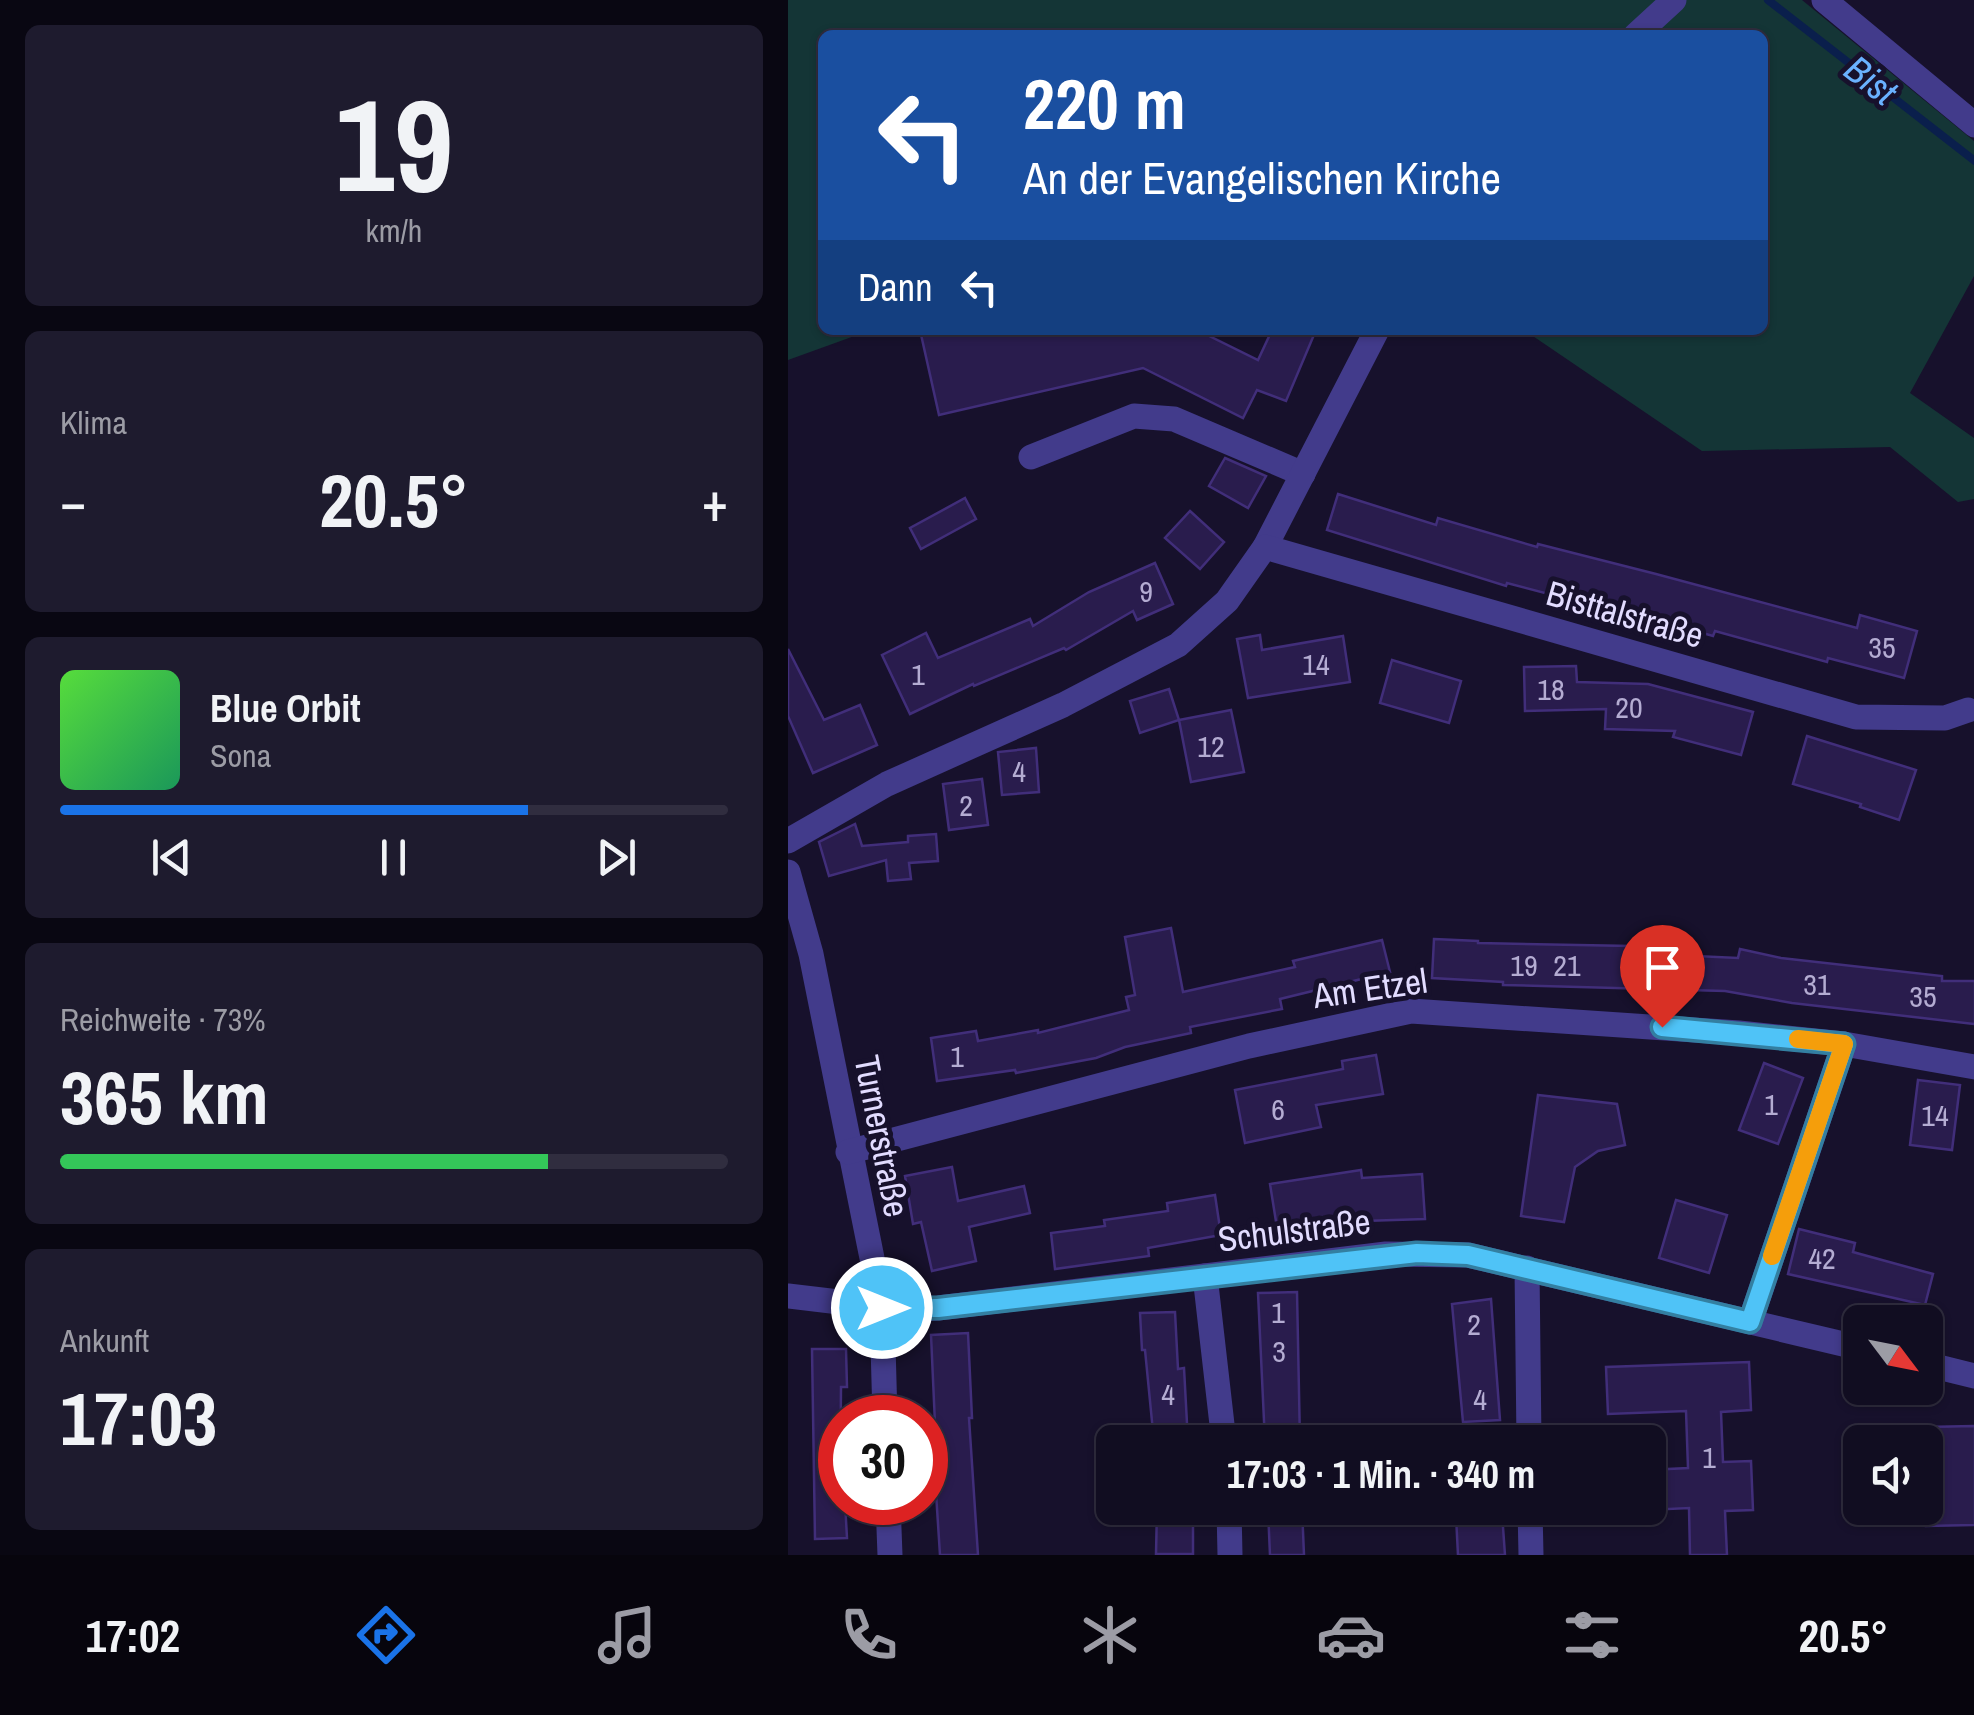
<!DOCTYPE html>
<html lang="de">
<head>
<meta charset="utf-8">
<style>
  :root { --surface:#110d21; --page:#1e1b2e; --text:#f1f3f6; --muted:#9c9ca5; --line:#302d3f; --accent:#1a73e8 }
  body { margin:0; font-family:"Archivo Narrow",sans-serif; background:var(--page); color:var(--text); height:100vh; display:flex; flex-direction:column; font-size:38px; white-space:nowrap }
  * { box-sizing:border-box; margin:0 }
  p { font-size:32px; color:var(--muted) }
  .icon { flex:none; width:55px; height:55px; fill:none; stroke:currentColor; stroke-width:2; stroke-linecap:round; stroke-linejoin:round }
  .map { position:relative; flex:1; overflow:hidden }
  .side { display:flex; flex-direction:column; gap:25px; padding:25px; background:#090712; width:788px }
  .side>* { flex:none }
  .banner { position:absolute; left:30px; top:30px; width:950px; height:305px; border-radius:15px; box-shadow:0 2px 8px #0004,0 0 0 2px var(--line); background:#1a4fa0; color:#fff; overflow:hidden }
  .needle { width:65px; rotate:122deg }
  .buttons { position:absolute; left:1055px; top:1305px; display:grid; gap:20px }
  .buttons a { display:grid; place-items:center; width:100px; height:100px; border-radius:15px; background:var(--surface); box-shadow:0 2px 8px #0004,0 0 0 2px var(--line); font-size:50px }
  .speed { position:absolute; left:30px; top:1395px; display:flex; gap:20px; font-size:50px; font-weight:700; text-align:center }
  .speed>* { display:grid; place-content:center; width:130px; height:130px; border-radius:50%; background:var(--surface); box-shadow:0 2px 8px #0004,0 0 0 2px var(--line); line-height:1 }
  .speed .limit { border:15px solid #d22; background:#fff; color:#111 }
  .pin { position:absolute; display:grid; place-items:center; width:85px; height:85px; color:#fff; margin:-102px -42px; border-radius:50% 50% 50% 0; rotate:-45deg; box-shadow:0 0 10px #0007 }
  .pin .icon { rotate:45deg }
  .me { position:absolute; width:110px; margin:-55px; rotate:90deg; stroke-linejoin:round; filter:drop-shadow(0 0 8px #0008) }
  .turn { display:flex; align-items:center; gap:35px; height:210px; padding:0 40px; font-size:45px }
  .turn .icon { width:130px; height:130px; stroke-width:2.5 }
  .turn b { display:block; font-size:70px; line-height:85px }
  .then { display:flex; align-items:center; height:95px; padding:0 40px; background:#0003; gap:20px; font-size:38px }
  .big { font-size:75px; font-weight:700; line-height:1.1 }
  .side .widget { flex:1; display:flex; flex-direction:column; justify-content:center; gap:15px; min-width:0; padding:0 35px; border-radius:15px; background:var(--page) }
  .side .dial { align-items:center; gap:0 }
  .dial b { font-size:130px; line-height:1 }
  .song { display:flex; align-items:center; gap:30px }
  .cover { width:120px; height:120px; border-radius:15px; background:linear-gradient(135deg,hsl(110 70% 55%),hsl(150 70% 35%)) }
  .played { height:10px; border-radius:5px; background:linear-gradient(90deg,var(--accent) 70%,var(--line) 70%) }
  .keys { display:flex; justify-content:space-around; direction:ltr }
  .heat { display:flex; justify-content:space-between; align-items:center; font-size:55px; direction:ltr }
  .charge { height:15px; border-radius:8px; background:linear-gradient(90deg,#34c759 73%,var(--line) 0) }
  .trip { position:absolute; left:308px; top:1425px; width:570px; height:100px; border-radius:15px; background:var(--surface); box-shadow:0 2px 8px #0004,0 0 0 2px var(--line); font-weight:700; line-height:100px; text-align:center }
  .menu { display:flex; height:160px; justify-content:space-around; align-items:center; background:#07050d; color:var(--muted) }
  .menu .icon { width:70px; height:70px }
  .menu .selected { color:var(--accent) }
  .menu b { font-size:45px; color:var(--text) }
  main { display:flex; flex:1; min-height:0 }
  .map>svg:first-child { display:block }
  .green { fill:#143536 }
  .lines { fill:none; stroke-linecap:round; stroke-linejoin:round }
  .stream { stroke:#0a1f4c; stroke-width:8 }
  .building { fill:#291c4d; stroke:#412e7a; stroke-width:2.5 }
  .minor { stroke:#423b8b; stroke-width:25 }
  .route-casing { stroke:#337fa1; stroke-width:25 }
  .route { stroke:#4fc3f7; stroke-width:18 }
  .slow { stroke:#f59e0b; stroke-width:18 }
  .labels { text-anchor:middle; dominant-baseline:central; stroke-width:10; stroke-linejoin:round; paint-order:stroke }
  .number-label { font-size:30px; fill:#b4acd2 }
  .street-label { font-size:35px; fill:#e2dcff; stroke:#17112c }
  .water-label { font-size:38px; font-style:italic; fill:#6ab2ff; stroke:#17112c }
</style>
</head>
<body>
<main>
<section class="side">
<div class="widget dial"><b>19</b><p>km/h</p></div>
<div class="widget"><p>Klima</p>
<div class="heat"><a>−</a><b class="big">20.5°</b><a>+</a></div>
</div>
<div class="widget">
<div class="song"><i class="cover"></i><div><b>Blue Orbit</b><p>Sona</p></div></div>
<div class="played"></div>
<div class="keys"><svg class="icon" aria-label="previous" viewBox="0 0 24 24"><path d="M18 5L8 12l10 7zM5 5v14"/></svg><svg class="icon" aria-label="pause" viewBox="0 0 24 24"><path d="M8 5v14M16 5v14"/></svg><svg class="icon" aria-label="next" viewBox="0 0 24 24"><path d="M6 5l10 7-10 7zM19 5v14"/></svg></div>
</div>
<div class="widget"><p>Reichweite · 73%</p><b class="big">365 km</b><div class="charge"></div></div>
<div class="widget"><p>Ankunft</p><b class="big">17:03</b></div>
</section>
<div class="map">
<svg width="1187" height="1555" viewBox="0 0 1187 1555">
  <rect width="100%" height="100%" fill="#17112c"/>
  <!-- green -->
  <path class="green" d="M0 0H1014L1186 141V276L1122 393 1186 438V499L1170 502 1102 447 914 451 736 330H975V35H35V330H83L0 360Z"/>
  <g class="lines">
    <!-- stream -->
    <path class="stream" d="M980 0 1187 161"/>
  </g>
  <!-- building -->
  <g class="building">
    <path d="M132 330H409L470 360 484 330H528L498 401 469 390 455 418 355 368 151 415Z"/>
    <path d="M437 458 478 476 460 508 421 486Z"/>
    <path d="M550 494 648 525 650 518 749 547 750 544 868 574 1069 628 1072 615 1129 631 1116 678 1040 658 1039 662 927 631 925 636 830 609 829 612 719 583 718 586 539 530Z"/>
    <path d="M177 498 188 519 133 549 122 528Z"/>
    <path d="M402 511 436 542 412 569 377 538Z"/>
    <path d="M367 563 385 604 349 620 345 611 278 650 276 648 186 686 185 684 122 714 94 655 138 633 150 658 242 619 245 626 301 592Z"/>
    <path d="M472 635 474 650 555 636 562 682 460 698 449 639Z"/>
    <path d="M0 649 36 720 72 705 89 745 25 773 0 716Z"/>
    <path d="M604 660 673 681 661 723 592 703Z"/>
    <path d="M788 666 789 682 860 684 965 712 953 755 885 737 887 731 817 729 818 709 737 711 736 667Z"/>
    <path d="M381 689 391 720 352 733 342 701Z"/>
    <path d="M443 710 456 772 403 782 391 720Z"/>
    <path d="M1019 736 1128 770 1111 820 1072 807 1073 804 1005 784Z"/>
    <path d="M248 748 251 792 214 795 210 752Z"/>
    <path d="M194 779 200 825 161 830 155 784Z"/>
    <path d="M67 824 74 846 120 842V836L148 834 150 861 121 863 123 879 100 881 98 860 41 876 31 842Z"/>
    <path d="M383 928 395 992 507 967 505 961 594 940 602 972 492 999 494 1009 402 1027 403 1033 337 1047 308 1058 228 1073 227 1070 149 1081 143 1038 188 1031 190 1041 250 1030V1033L341 1010 338 997 347 995 337 937Z"/>
    <path d="M646 939 690 941V943L843 946V953L950 958 952 949 993 958 1154 976V981H1187V1024L1004 1003 937 991 715 985V982L644 978Z"/>
    <path d="M588 1055 595 1094 528 1105 533 1127 457 1143 447 1090 555 1069 554 1061Z"/>
    <path d="M976 1063 1015 1078 990 1144 951 1130Z"/>
    <path d="M1130 1080 1172 1085 1164 1150 1122 1145Z"/>
    <path d="M750 1095 829 1104 837 1145 810 1151 787 1167 776 1222 733 1216Z"/>
    <path d="M164 1167 170 1201 236 1186 242 1213 181 1227 188 1261 144 1271 133 1222 125 1224 117 1176Z"/>
    <path d="M573 1170 574 1178 634 1174 637 1219 575 1221 490 1234 482 1184Z"/>
    <path d="M427 1195 433 1235 360 1248 361 1256 267 1269 263 1233 317 1226 316 1220 380 1211 379 1203Z"/>
    <path d="M888 1200 939 1215 921 1273 871 1258Z"/>
    <path d="M1011 1229 1067 1243 1065 1252 1145 1274 1137 1305 1000 1274Z"/>
    <path d="M509 1292 512 1442H477L470 1293Z"/>
    <path d="M703 1299 712 1420 675 1422 664 1304Z"/>
    <path d="M387 1312 390 1369 396 1368 400 1442H366L357 1350H354L352 1313Z"/>
    <path d="M180 1333 184 1418H181L190 1555H152L145 1446H148L143 1335Z"/>
    <path d="M24 1349H58L59 1387H53L52 1502H57L59 1538 27 1539Z"/>
    <path d="M961 1362 963 1410 933 1412 935 1462 963 1461 965 1510 937 1511 939 1555H902L901 1508 860 1510V1470L900 1468 898 1411 820 1414 818 1367Z"/>
    <path d="M1187 1426V1525L1138 1526V1427Z"/>
    <path d="M369 1508H405V1554H368Z"/>
    <path d="M514 1508 516 1555H482L480 1510Z"/>
    <path d="M714 1513 717 1555H670L668 1516Z"/>
  </g>
  <g class="lines">
    <!-- minor -->
    <g class="minor">
      <path d="M1036 0 1187 125"/>
      <path d="M848 35 886 0"/>
      <path d="M243 457 346 416 386 419 515 474"/>
      <path d="M477 547 589 330"/>
      <path d="M0 841 99 784 275 705 390 645 439 601 477 547 1068 717 1157 718 1180 710"/>
      <path d="M0 872 23 954 94 1308 97 1418"/>
      <path d="M60 1152 461 1046 623 1011 951 1033 1056 1044 1187 1067"/>
      <path d="M739 1268 741 1442"/>
      <path d="M417 1276 436 1442"/>
      <path d="M0 1296 118 1310 150 1308 598 1254 680 1255 1072 1348"/>
      <path d="M962 1322 1056 1044"/>
      <path d="M1138 1364 1187 1376"/>
      <path d="M100 1502 102 1555"/>
      <path d="M441 1508 442 1555"/>
      <path d="M742 1508 743 1555"/>
    </g>
  </g>
  <g class="lines">
    <!-- route casing -->
    <g class="route-casing">
      <path id="route" d="M94 1308H150L629 1253 680 1255 962 1322 1056 1044 874 1027"/>
    </g>
    <!-- route -->
    <use href="#route" class="route"/>
    <!-- slow -->
    <path class="slow" d="M984 1256 1056 1044 1010 1039"/>
  </g>
  <g class="labels">
    <!-- number labels -->
    <g class="number-label">
      <text x="358" y="591">9</text>
      <text x="1094" y="647">35</text>
      <text x="528" y="664">14</text>
      <text x="130" y="674">1</text>
      <text x="763" y="689">18</text>
      <text x="841" y="707">20</text>
      <text x="423" y="746">12</text>
      <text x="231" y="771">4</text>
      <text x="178" y="805">2</text>
      <text x="736" y="965">19</text>
      <text x="779" y="965">21</text>
      <text x="1029" y="984">31</text>
      <text x="1135" y="996">35</text>
      <text x="169" y="1056">1</text>
      <text x="983" y="1104">1</text>
      <text x="490" y="1109">6</text>
      <text x="1147" y="1115">14</text>
      <text x="1034" y="1258">42</text>
      <text x="490" y="1312">1</text>
      <text x="686" y="1324">2</text>
      <text x="491" y="1351">3</text>
      <text x="380" y="1394">4</text>
      <text x="692" y="1399">4</text>
      <text x="921" y="1457">1</text>
    </g>
    <!-- street labels -->
    <g class="street-label">
      <text transform="translate(837 614) rotate(16)">Bisttalstraße</text>
      <text transform="translate(582 988) rotate(-8)">Am Etzel</text>
      <text transform="translate(94 1136) rotate(79)">Turnerstraße</text>
      <text transform="translate(506 1230) rotate(-7)">Schulstraße</text>
    </g>
    <!-- water labels -->
    <g class="water-label">
      <text transform="translate(1083 80) rotate(38)">Bist</text>
    </g>
  </g>
</svg>
<div class="buttons">
<a><svg class="needle" viewBox="-14 -14 28 28"><path d="M0-13l5 13h-10z" fill="#e53935"/><path d="M0 13l5-13h-10z" fill="#9c9ca5"/></svg></a>
<a><svg class="icon" aria-label="sound" viewBox="0 0 24 24"><path d="M4 9h4l5-4v14l-5-4H4zM17 9q2 3 0 6"/></svg></a>
</div>
<div class="speed"><div class="limit">30</div></div>
<div class="pin" style="left:874px;top:1027px;background:#d93025"><svg class="icon" aria-label="arrive" viewBox="0 0 24 24"><path d="M6 21V4h12l-3 4 3 4H6"/></svg></div>
<svg class="me" style="left:94px;top:1308px" viewBox="-20 -20 40 40"><circle r="17" fill="#4fc3f7" stroke="#fff" stroke-width="3"/><path d="M0-11L8 9 0 5-8 9z" fill="#fff"/></svg>
<div class="trip">17:03 · 1 Min. · 340 m</div>
<div class="banner">
<div class="turn"><svg class="icon" aria-label="left" viewBox="0 0 24 24"><path d="M17 20v-9H6M10 6l-5 5 5 5"/></svg><div><b>220 m</b>An der Evangelischen Kirche</div></div>
<div class="then">Dann<svg class="icon" aria-label="left" viewBox="0 0 24 24"><path d="M17 20v-9H6M10 6l-5 5 5 5"/></svg></div>
</div>
</div>
</main>
<nav class="menu">
<b>17:02</b>
<svg class="icon selected" aria-label="directions" viewBox="0 0 24 24"><path d="M12 3l9 9-9 9-9-9zM9 14v-3h6M13 9l2 2-2 2"/></svg>
<svg class="icon" aria-label="music" viewBox="0 0 24 24"><path d="M9 18V5l10-2v13"/><circle cx="6" cy="18" r="3"/><circle cx="16" cy="16" r="3"/></svg>
<svg class="icon" aria-label="phone" viewBox="0 0 24 24"><path d="M5 4h4l2 5-3 2q2 4 5 5l2-3 5 2v4C11 20 4 13 5 4z"/></svg>
<svg class="icon" aria-label="climate" viewBox="0 0 24 24"><path d="M12 3v18M4 7l16 10M4 17L20 7"/></svg>
<svg class="icon" aria-label="car" viewBox="0 0 24 24"><path d="M5 17H2v-5l4-1 3-4h7l3 4 3 1v5h-3M9 17h6M6 11h13"/><circle cx="7" cy="17" r="2"/><circle cx="17" cy="17" r="2"/></svg>
<svg class="icon" aria-label="filters" viewBox="0 0 24 24"><path d="M4 7h16M4 17h16"/><circle cx="9" cy="7" r="2"/><circle cx="15" cy="17" r="2"/></svg>
<b>20.5°</b>
</nav>
</body>
</html>
